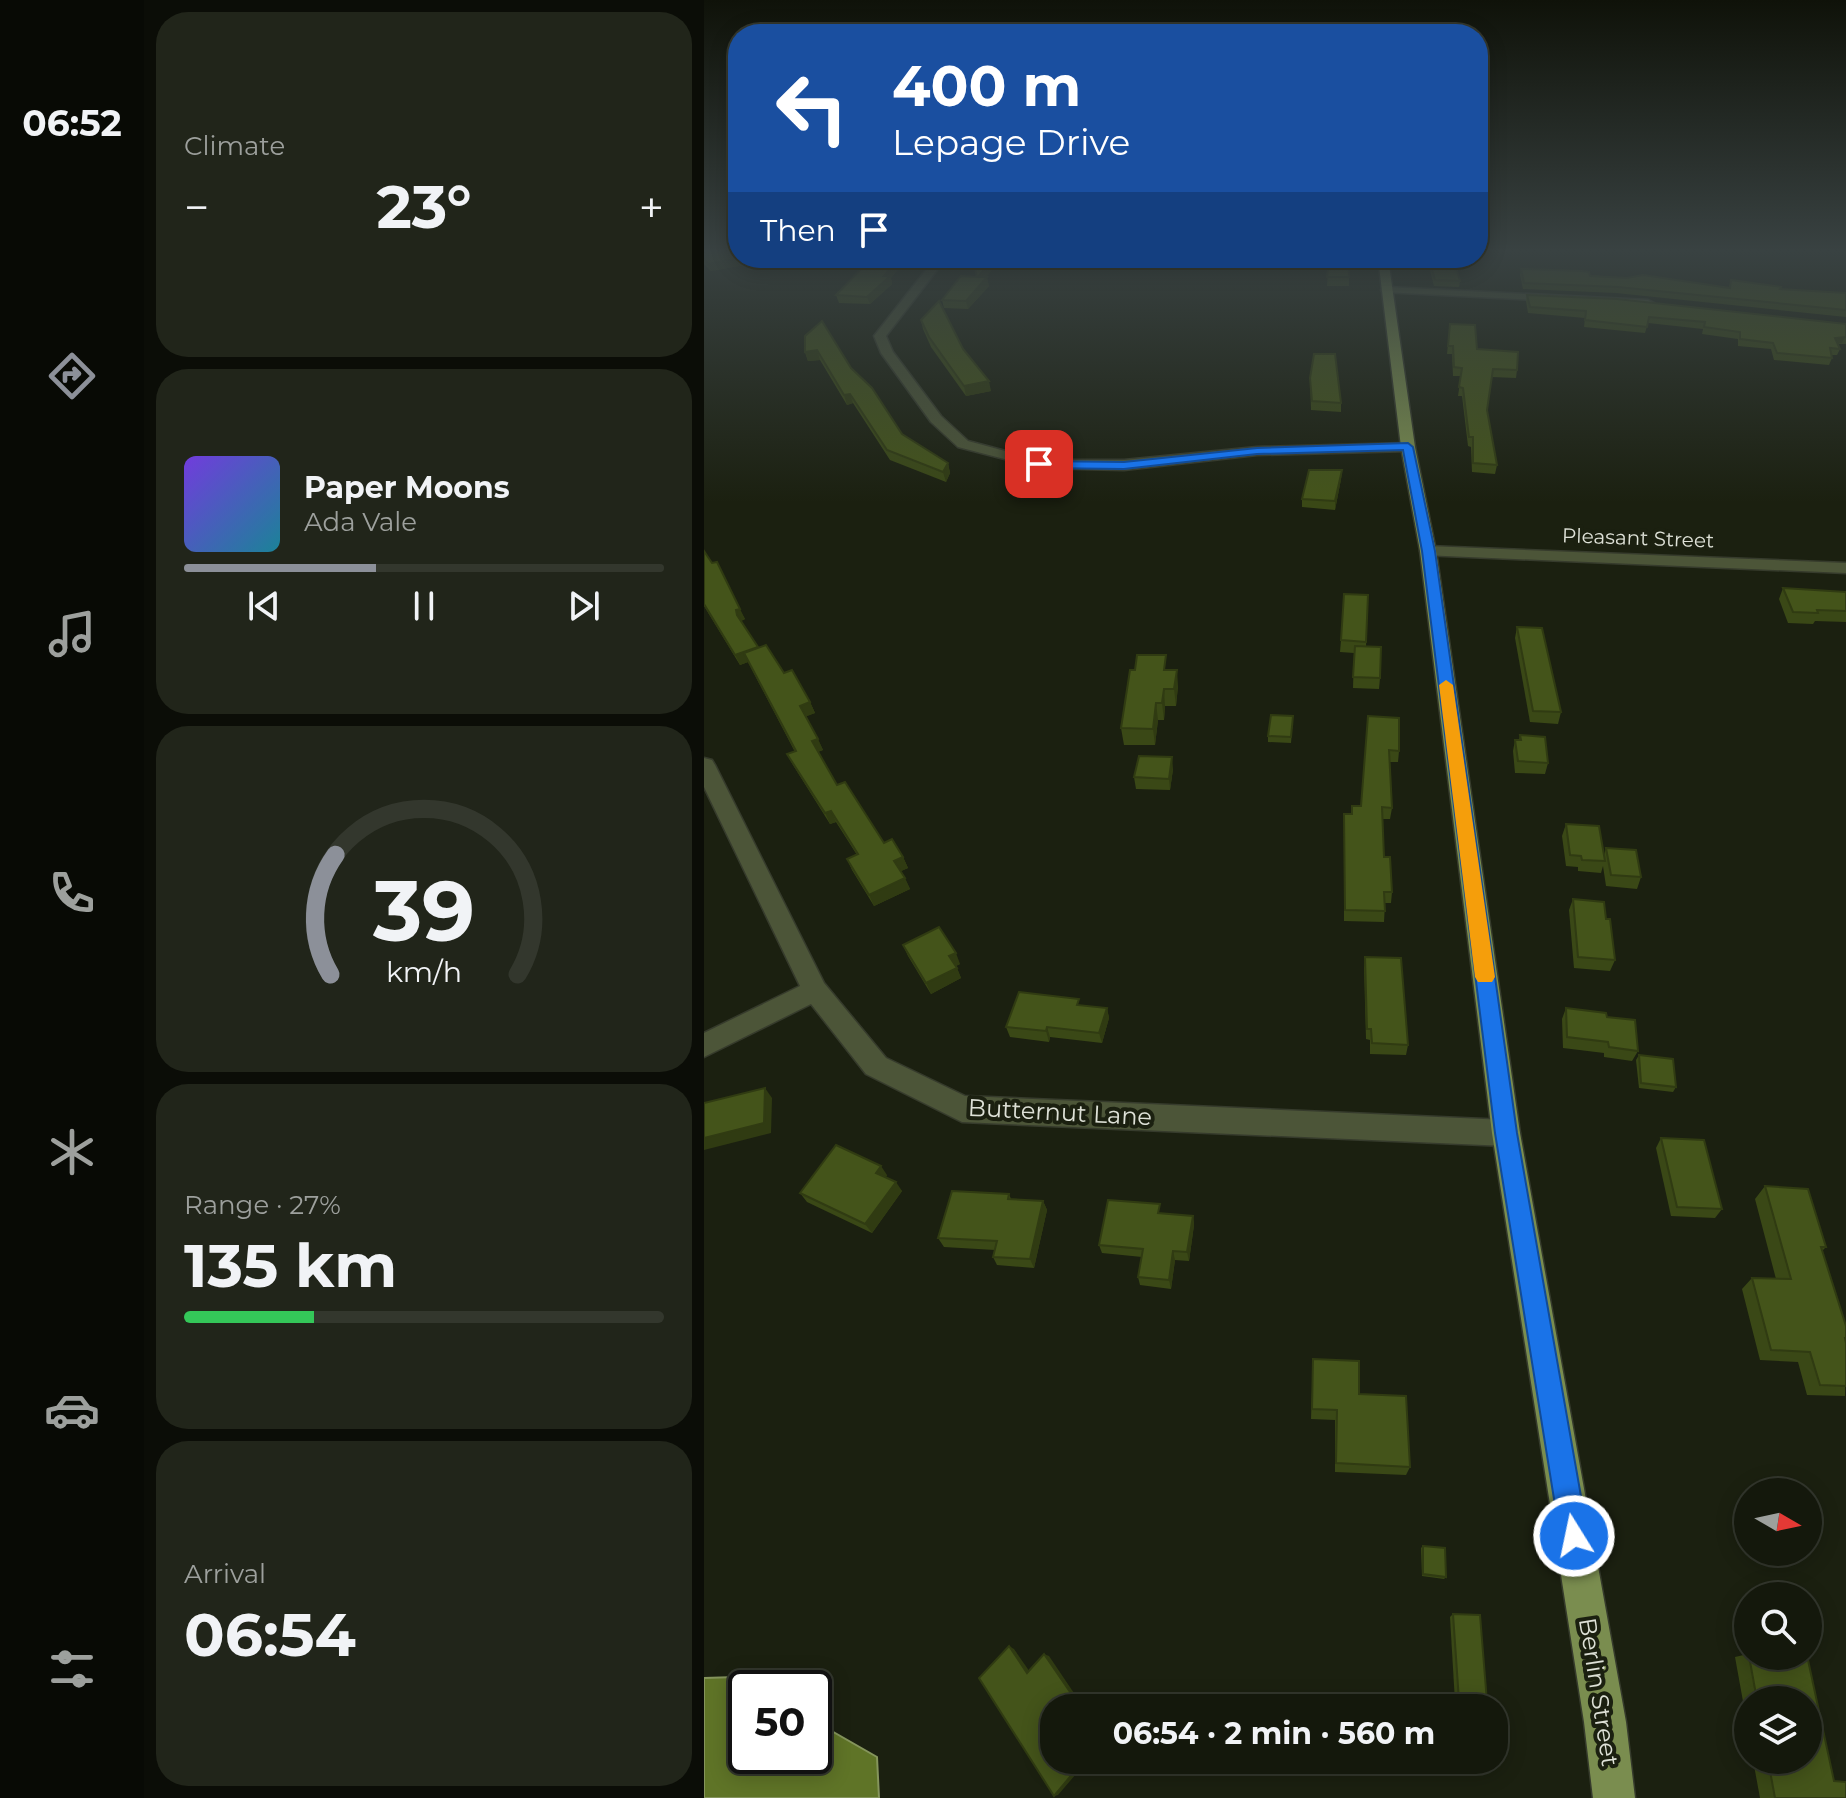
<!DOCTYPE html>
<html lang="en">
<head>
<meta charset="utf-8">
<style>
  :root { --surface:#14180c; --page:#21251a; --text:#f1f3f6; --muted:#9da09d; --line:#33372d; --accent:#8c9099 }
  body { margin:0; font-family:Montserrat,sans-serif; background:var(--page); color:var(--text); height:100vh; display:flex; flex-direction:column; font-size:30px; white-space:nowrap }
  * { box-sizing:border-box; margin:0 }
  p { font-size:26px; color:var(--muted) }
  .icon { flex:none; width:44px; height:44px; fill:none; stroke:currentColor; stroke-width:2; stroke-linecap:round; stroke-linejoin:round }
  .map { position:relative; flex:1; overflow:hidden }
  .side { display:flex; flex-direction:column; gap:12px; padding:12px; background:#0b0d07; width:560px }
  .side>* { flex:none }
  .banner { position:absolute; left:24px; top:24px; width:760px; height:244px; border-radius:32px; box-shadow:0 4px 20px #0003,0 0 0 2px var(--line); background:#1a4fa0; color:#fff; overflow:hidden }
  .needle { width:52px; rotate:99deg }
  .tools { position:absolute; left:1030px; top:1478px; display:grid; gap:16px }
  .tools a { display:grid; place-items:center; width:88px; height:88px; border-radius:50%; background:var(--surface); box-shadow:0 4px 20px #0003,0 0 0 2px var(--line); font-size:40px }
  .speed { position:absolute; left:24px; top:1670px; display:flex; gap:16px; font-size:40px; font-weight:700; text-align:center }
  .speed>* { display:grid; place-content:center; width:104px; height:104px; border-radius:50%; background:var(--surface); box-shadow:0 4px 20px #0003,0 0 0 2px var(--line); line-height:1 }
  .speed .limit { border:4px solid #111; border-radius:12px; background:#fff; color:#111 }
  .pin { position:absolute; display:grid; place-items:center; width:68px; height:68px; color:#fff; margin:-34px; border-radius:16px; box-shadow:0 4px 12px #0006 }
  .me { position:absolute; width:88px; margin:-44px; rotate:350deg; stroke-linejoin:round; filter:drop-shadow(0 0 6px #0008) }
  .turn { display:flex; align-items:center; gap:28px; height:168px; padding:0 32px; font-size:36px }
  .turn .icon { width:104px; height:104px; stroke-width:2.5 }
  .turn b { display:block; font-size:56px; line-height:68px }
  .then { display:flex; align-items:center; height:76px; padding:0 32px; background:#0003; gap:16px; font-size:30px }
  .big { font-size:60px; font-weight:700; line-height:1.1 }
  .side .card { flex:1; display:flex; flex-direction:column; justify-content:center; gap:12px; min-width:0; padding:0 28px; border-radius:32px; background:var(--page) }
  .side .dial { align-items:center; gap:0 }
  .dial svg { height:208px; overflow:visible; fill:none; stroke:var(--line); stroke-width:7; stroke-linecap:round; text-anchor:middle }
  .dial text { fill:var(--text); stroke:none }
  .song { display:flex; align-items:center; gap:24px }
  .cover { width:96px; height:96px; border-radius:12px; background:linear-gradient(135deg,hsl(260 70% 55%),hsl(190 70% 35%)) }
  .played { height:8px; border-radius:4px; background:linear-gradient(90deg,var(--accent) 40%,var(--line) 40%) }
  .keys { display:flex; justify-content:space-around; direction:ltr }
  .heat { display:flex; justify-content:space-between; align-items:center; font-size:44px; direction:ltr }
  .charge { height:12px; border-radius:6px; background:linear-gradient(90deg,#34c759 27%,var(--line) 0) }
  .trip { position:absolute; left:336px; top:1694px; width:468px; height:80px; border-radius:32px; background:var(--surface); box-shadow:0 4px 20px #0003,0 0 0 2px var(--line); font-weight:700; line-height:80px; text-align:center }
  main { display:flex; flex:1; min-height:0 }
  .menu { display:flex; flex-direction:column; width:144px; justify-content:space-around; align-items:center; background:#080a05; color:var(--muted) }
  .menu .icon { width:56px; height:56px }
  .menu .on { color:var(--accent) }
  .menu b { font-size:36px; color:var(--text) }
  .map>svg:first-child { display:block }
  .water { fill:#5f7427; stroke:#85955c; stroke-width:2 }
  .lines { fill:none; stroke-linecap:round; stroke-linejoin:round }
  .minor-casing { stroke:#363b2c; stroke-width:3 }
  .major-casing { stroke:#363b2c; stroke-width:3 }
  .minor { fill:#4c5538; fill-rule:evenodd }
  .major { fill:#7a8d4f; fill-rule:evenodd }
  .wall { fill:#3a4816 }
  .shaded-wall { fill:#303b12 }
  .building { fill:#44541a; stroke:#303b12; stroke-width:2 }
  .route { fill:#1a73e8; stroke:#114b97; stroke-width:2 }
  .slow { fill:#f59e0b }
  .labels { text-anchor:middle; dominant-baseline:central; stroke-width:8; stroke-linejoin:round; paint-order:stroke }
  .far-street-label { font-size:20px; fill:#dee1d7; stroke:#1b2010 }
  .street-label { font-size:24px; fill:#dee1d7; stroke:#1b2010 }
</style>
</head>
<body>
<main>
<nav class="menu">
<b>06:52</b>
<svg class="icon on" aria-label="directions" viewBox="0 0 24 24"><path d="M12 3l9 9-9 9-9-9zM9 14v-3h6M13 9l2 2-2 2"/></svg>
<svg class="icon" aria-label="music" viewBox="0 0 24 24"><path d="M9 18V5l10-2v13"/><circle cx="6" cy="18" r="3"/><circle cx="16" cy="16" r="3"/></svg>
<svg class="icon" aria-label="phone" viewBox="0 0 24 24"><path d="M5 4h4l2 5-3 2q2 4 5 5l2-3 5 2v4C11 20 4 13 5 4z"/></svg>
<svg class="icon" aria-label="climate" viewBox="0 0 24 24"><path d="M12 3v18M4 7l16 10M4 17L20 7"/></svg>
<svg class="icon" aria-label="car" viewBox="0 0 24 24"><path d="M5 17H2v-5l4-1 3-4h7l3 4 3 1v5h-3M9 17h6M6 11h13"/><circle cx="7" cy="17" r="2"/><circle cx="17" cy="17" r="2"/></svg>
<svg class="icon" aria-label="filters" viewBox="0 0 24 24"><path d="M4 7h16M4 17h16"/><circle cx="9" cy="7" r="2"/><circle cx="15" cy="17" r="2"/></svg>
</nav>
<section class="side">
<div class="card"><p>Climate</p>
<div class="heat"><a>−</a><b class="big">23°</b><a>+</a></div>
</div>
<div class="card">
<div class="song"><i class="cover"></i><div><b>Paper Moons</b><p>Ada Vale</p></div></div>
<div class="played"></div>
<div class="keys"><svg class="icon" aria-label="previous" viewBox="0 0 24 24"><path d="M18 5L8 12l10 7zM5 5v14"/></svg><svg class="icon" aria-label="pause" viewBox="0 0 24 24"><path d="M8 5v14M16 5v14"/></svg><svg class="icon" aria-label="next" viewBox="0 0 24 24"><path d="M6 5l10 7-10 7zM19 5v14"/></svg></div>
</div>
<div class="card dial"><svg viewBox="0 0 100 80">
<path d="M14 69A42 42 0 1 1 86 69"/>
<path d="M14 69A42 42 0 0 1 16 23" stroke="#8c9099"/>
<text x="50" y="56" font-size="32" font-weight="700">39</text>
<text x="50" y="72" font-size="11">km/h</text>
</svg></div>
<div class="card"><p>Range · 27%</p><b class="big">135 km</b><div class="charge"></div></div>
<div class="card"><p>Arrival</p><b class="big">06:54</b></div>
</section>
<div class="map">
<svg width="1142" height="1798" viewBox="0 0 1142 1798">
  <rect width="100%" height="100%" fill="#1b2010"/>
  <!-- water -->
  <path class="water" d="M32 1677 51 1688H42V1756H110V1721L173 1757 175 1798H0V1678Z"/>
  <g class="lines">
    <!-- minor casing -->
    <g class="minor-casing">
      <g id="minor">
        <path d="M222 258H232L233 270 182 336 189 352 237 416 264 441 335 460H420L553 447 704 443 711 447 704 451 553 455 420 470 335 468 254 447 227 422 177 353 170 336 222 270Z"/>
        <path d="M683 287 944 300 950 303 944 306 679 292 677 290Z"/>
        <path d="M724 546 1142 563V573L718 555 716 551 718 547Z"/>
        <path d="M0 758 8 760 11 765 120 983 182 1058 261 1096 802 1120 812 1124 816 1133 812 1142 802 1146 258 1122 162 1074 107 1004 0 1057V1033L96 986 0 787Z"/>
      </g>
    </g>
    <!-- major casing -->
    <g class="major-casing">
      <path id="major" d="M674 258H684L711 447 732 551 816 1133 922 1722 931 1798H889L880 1722 788 1133 716 551 697 447Z"/>
    </g>
    <!-- minor -->
    <use href="#minor" class="minor"/>
    <!-- major -->
    <use href="#major" class="major"/>
  </g>
  <!-- wall -->
  <g class="wall">
    <path d="M0 251 34 258H73L74 259 7 271 0 264Z"/>
    <path d="M625 258 645 277V286H623Z"/>
    <path d="M723 258H749L756 281 755 287 730 286Z"/>
    <path d="M292 265 282 277 285 286 264 309 240 308 238 300Z"/>
    <path d="M195 268 187 278 188 284 166 304 135 303 132 295Z"/>
    <path d="M817 269 1025 287 1027 280 1076 289 1142 293V317L912 293 819 289 816 275Z"/>
    <path d="M823 295 1142 324V344H1134L1136 349 1133 355H1127L1128 358 1125 365 1070 360 1067 349 1034 346V339L998 334 999 329 944 323 941 333 880 327 881 318 824 313 822 301Z"/>
    <path d="M217 320 259 349 287 391 262 396 227 347 219 329Z"/>
    <path d="M746 324 773 349 813 370 812 378 788 377 783 410 793 465 791 474 768 472 767 447 764 446 758 396H754L757 376H749L748 354H743Z"/>
    <path d="M101 336 147 368 198 434 244 463 246 473 242 482 186 460 149 403 143 405 116 360 104 361 101 352Z"/>
    <path d="M606 378 637 403V412L607 410Z"/>
    <path d="M638 470 637 479 631 510 598 507V499Z"/>
    <path d="M0 551 41 619 37 621 54 648 80 673 106 702 111 713 102 716 119 750 114 752 133 785 180 843 199 857 204 868 197 871 206 889 170 906 148 870 143 859 153 855 132 822 126 824 89 765 83 754 91 752 44 662 36 665 0 606Z"/>
    <path d="M1079 588 1142 592V622L1111 621 1109 624 1084 623 1075 599Z"/>
    <path d="M664 595 662 646 676 678 675 689 649 688 650 653 636 652 637 640Z"/>
    <path d="M813 627 857 712 854 724 826 722 811 638Z"/>
    <path d="M463 670 474 686 472 706H461L460 720H454L451 745H420L417 728Z"/>
    <path d="M589 716 587 743 564 742V736Z"/>
    <path d="M664 716 695 751 694 762H686L688 808 686 819H678L680 857 688 892 687 903H681L680 922 640 921V814H647L648 806H657Z"/>
    <path d="M816 735 844 763 841 774 811 773 809 751 811 740H815Z"/>
    <path d="M469 769 466 790 432 789 430 777Z"/>
    <path d="M862 824 900 855 902 848 937 877 933 889 902 886 899 866 897 873 874 871V867L862 866 858 836Z"/>
    <path d="M869 899 902 919 911 960 906 971 870 968 865 910Z"/>
    <path d="M199 945 256 964 252 966 257 978 227 994 204 956Z"/>
    <path d="M661 957 704 1045 702 1055 666 1054V1040L662 1039 660 968Z"/>
    <path d="M376 1005 403 1008 405 1018 398 1043 346 1037 345 1042 306 1037 302 1027Z"/>
    <path d="M862 1008 903 1017 934 1051 928 1061 900 1057V1053L859 1048 858 1019Z"/>
    <path d="M935 1055 972 1087 969 1092 935 1088 932 1060Z"/>
    <path d="M957 1138 1018 1209 1011 1218 967 1216 952 1148Z"/>
    <path d="M183 1175 182 1177 198 1191 168 1233 103 1202 96 1193Z"/>
    <path d="M1061 1186 1122 1247 1118 1251 1142 1326 1141 1396 1103 1395 1094 1362 1056 1360 1038 1289 1048 1278 1072 1279 1051 1199Z"/>
    <path d="M305 1194 307 1199 339 1201 343 1210 330 1268 293 1265 289 1257 291 1250 240 1247 234 1238Z"/>
    <path d="M458 1213 489 1216 490 1225 485 1261 471 1260 467 1289 436 1285 434 1277 438 1257 398 1253 395 1245Z"/>
    <path d="M609 1359 655 1394 706 1467 702 1475 631 1472V1420L607 1419Z"/>
    <path d="M719 1546 742 1577 740 1579 718 1576 717 1548Z"/>
    <path d="M749 1614 783 1702 778 1704 751 1702 746 1617Z"/>
    <path d="M1044 1654V1656H1068L1104 1660 1130 1781 1142 1782V1798H1056L1049 1760H1104V1700H1044V1729L1031 1657Z"/>
  </g>
  <!-- shaded-wall -->
  <g class="shaded-wall">
    <path d="M37 258H73L74 259 7 271 4 264Z"/>
    <path d="M289 258 292 265 276 285 274 277Z"/>
    <path d="M193 261 195 268 187 278 188 284 166 304 163 297Z"/>
    <path d="M283 277 285 286 264 309 262 301Z"/>
    <path d="M1141 337 1138 343 1129 344 1131 338Z"/>
    <path d="M113 350 116 360 104 361 101 352Z"/>
    <path d="M285 381 287 391 262 396 260 386Z"/>
    <path d="M146 394 149 403 143 405 140 395Z"/>
    <path d="M244 463 246 473 242 482 239 472Z"/>
    <path d="M638 470 637 479 631 510V501Z"/>
    <path d="M36 609 41 619 37 621 33 615 32 610Z"/>
    <path d="M54 647 44 662 36 665 31 655Z"/>
    <path d="M473 670 474 686 472 706 470 689Z"/>
    <path d="M460 689 461 706 460 720 458 703Z"/>
    <path d="M106 702 111 713 101 717 96 706Z"/>
    <path d="M452 703 454 720 451 745 449 729Z"/>
    <path d="M114 739 119 750 113 752 108 741Z"/>
    <path d="M468 757 469 769 466 790 465 779Z"/>
    <path d="M127 811 132 822 126 824 121 813Z"/>
    <path d="M199 857 204 868 195 872 190 861Z"/>
    <path d="M201 878 206 889 170 906 165 895Z"/>
    <path d="M252 953 256 964 249 967 245 956Z"/>
    <path d="M253 968 257 978 227 994 222 983Z"/>
    <path d="M403 1008 405 1018 398 1043 395 1033Z"/>
    <path d="M343 1027 346 1037 345 1042 342 1031Z"/>
    <path d="M61 1088 68 1098 67 1133 0 1150V1138Z"/>
    <path d="M177 1166 183 1175 178 1182 172 1173Z"/>
    <path d="M192 1182 198 1191 168 1233 161 1224Z"/>
    <path d="M339 1201 343 1210 330 1268 326 1259Z"/>
    <path d="M489 1216 490 1225 485 1261 483 1252Z"/>
    <path d="M469 1251 471 1260 467 1289 465 1280Z"/>
    <path d="M305 1646 310 1649 328 1675 323 1673Z"/>
    <path d="M340 1654 345 1656 380 1708H377Z"/>
    <path d="M380 1760H384L354 1795 350 1796Z"/>
  </g>
  <!-- building -->
  <g class="building">
    <path d="M7 250H34V258H37L4 264 0 260V251Z"/>
    <path d="M168 258H191L193 261 180 276H186L163 297 132 295Z"/>
    <path d="M269 258H289L274 277H283L262 301 238 300 257 276 273 277Z"/>
    <path d="M625 258H644L645 277H623Z"/>
    <path d="M725 258H749L756 281 731 280Z"/>
    <path d="M817 269 878 271 885 272 886 276 923 278 939 275 1026 288 1027 280 1077 287 1076 289 1142 293V310L914 287 820 283Z"/>
    <path d="M823 295 913 299 1142 324V337L1131 338 1136 349 1126 348 1128 358 1073 353 1069 343 1036 339V332L1000 327 1001 322 945 317 943 327 881 320 882 311 826 307Z"/>
    <path d="M235 301 259 349 285 381 260 386 225 337 217 320Z"/>
    <path d="M118 321 147 368 168 388 198 434 244 463 239 472 183 450 146 394 140 395 113 350 101 352V336Z"/>
    <path d="M746 324 771 325 773 349 814 352 813 370 789 369 783 410 793 465 769 463V437H765L759 388 755 387 758 368 750 367 749 346H744Z"/>
    <path d="M610 354H631L637 403 608 401 606 378Z"/>
    <path d="M605 470H638L631 501 598 499Z"/>
    <path d="M0 551 8 563 13 562 36 609 32 610 33 615 54 647 31 655 0 604Z"/>
    <path d="M1079 588 1142 592V611L1113 610 1114 613 1089 612Z"/>
    <path d="M640 594 664 595 662 642 637 640Z"/>
    <path d="M813 627 838 628 857 712 829 711Z"/>
    <path d="M62 645 80 673 88 670 106 702 96 706 114 739 108 741 133 785 141 782 180 843 188 839 199 857 190 861 201 878 165 895 143 859 154 854 127 811 121 813 83 754 92 751 40 653Z"/>
    <path d="M651 646 677 647 676 678 649 677Z"/>
    <path d="M433 655H462L460 670H473L470 689H460L458 703H452L449 729 417 728 426 670H431Z"/>
    <path d="M567 715 589 716 587 737 564 736Z"/>
    <path d="M664 716 695 718V751L685 750 688 808 678 807 680 857H686L688 892H680L681 911 641 910 640 814H648V806H657Z"/>
    <path d="M816 735 841 737 844 763 814 761 811 740H817Z"/>
    <path d="M435 756 468 757 465 779 430 777Z"/>
    <path d="M862 824 895 826 901 861 878 860 877 856 866 855Z"/>
    <path d="M902 848 932 850 937 877 907 875Z"/>
    <path d="M869 899 900 902 902 919H906L911 960 874 957Z"/>
    <path d="M235 927 252 953 245 956 253 968 222 983 199 945Z"/>
    <path d="M661 957 697 958 704 1045 668 1043 667 1029H663Z"/>
    <path d="M315 992 375 999 373 1005 403 1008 395 1033 343 1027 342 1031 302 1027Z"/>
    <path d="M862 1008 902 1013 903 1017 931 1020 934 1051 905 1047 904 1042 863 1037Z"/>
    <path d="M935 1055 969 1059 972 1087 937 1083Z"/>
    <path d="M61 1088 60 1123 0 1138V1103Z"/>
    <path d="M957 1138 1000 1140 1018 1209 973 1207Z"/>
    <path d="M132 1145 177 1166 172 1173 192 1182 161 1224 96 1193Z"/>
    <path d="M1061 1186 1104 1189 1122 1247H1117L1142 1326V1338H1141L1142 1343V1386L1116 1385 1106 1352 1067 1350 1048 1278 1087 1279Z"/>
    <path d="M248 1191 305 1194 304 1199 339 1201 326 1259 289 1257 293 1241 234 1238Z"/>
    <path d="M404 1200 456 1204 454 1213 489 1216 483 1252 469 1251 465 1280 434 1277 439 1249 395 1245Z"/>
    <path d="M609 1359 655 1361V1394L702 1396 706 1467 632 1463 633 1410 608 1409Z"/>
    <path d="M719 1546 741 1548 742 1577 719 1574Z"/>
    <path d="M749 1614 776 1615 783 1702 755 1701Z"/>
    <path d="M305 1646 323 1673 340 1654 377 1708H350V1760H380L350 1796 275 1678Z"/>
    <path d="M1045 1656H1068L1104 1660 1130 1781 1142 1782V1798H1071L1064 1760H1104V1700H1053Z"/>
  </g>
  <!-- sky -->
  <linearGradient id="sky" x2="0" y2="1"><stop stop-color="#0f1209"/><stop offset="0.5" stop-color="#394242"/><stop offset="1" stop-color="#394242" stop-opacity="0"/></linearGradient>
  <rect width="1142" height="502" fill="url(#sky)"/>
  <!-- route -->
  <path class="route" d="M704 443 709 447 731 551 813 1133 884 1536 880 1546 870 1550 860 1546 856 1536 791 1133 718 551 699 450 553 454 420 469 335 468 329 464 335 461 420 462 553 448Z"/>
  <!-- slow -->
  <path class="slow" d="M742 680 749 685 791 977 788 982H774L771 977 735 685Z"/>
  <g class="labels">
    <!-- far-street labels -->
    <g class="far-street-label">
      <text transform="translate(934 538) rotate(2)">Pleasant Street</text>
    </g>
    <!-- street labels -->
    <g class="street-label">
      <text transform="translate(356 1112) rotate(3)">Butternut Lane</text>
      <text transform="translate(895 1692) rotate(81)">Berlin Street</text>
    </g>
  </g>
</svg>
<div class="tools">
<a><svg class="needle" viewBox="-14 -14 28 28"><path d="M0-13l5 13h-10z" fill="#e53935"/><path d="M0 13l5-13h-10z" fill="#9da09d"/></svg></a>
<a><svg class="icon" aria-label="search" viewBox="0 0 24 24"><circle cx="10" cy="10" r="6"/><path d="M15 15l6 6"/></svg></a>
<a><svg class="icon" aria-label="layers" viewBox="0 0 24 24"><path d="M12 4l9 5-9 5-9-5zM3 14l9 5 9-5"/></svg></a>
</div>
<div class="speed"><div class="limit">50</div></div>
<div class="pin" style="left:335px;top:464px;background:#d93025"><svg class="icon" aria-label="arrive" viewBox="0 0 24 24"><path d="M6 21V4h12l-3 4 3 4H6"/></svg></div>
<svg class="me" style="left:870px;top:1536px" viewBox="-20 -20 40 40"><circle r="17" fill="#1a73e8" stroke="#fff" stroke-width="3"/><path d="M0-11L8 9 0 5-8 9z" fill="#fff"/></svg>
<div class="trip">06:54 · 2 min · 560 m</div>
<div class="banner">
<div class="turn"><svg class="icon" aria-label="left" viewBox="0 0 24 24"><path d="M17 20v-9H6M10 6l-5 5 5 5"/></svg><div><b>400 m</b>Lepage Drive</div></div>
<div class="then">Then<svg class="icon" aria-label="arrive" viewBox="0 0 24 24"><path d="M6 21V4h12l-3 4 3 4H6"/></svg></div>
</div>
</div>
</main>
</body>
</html>
